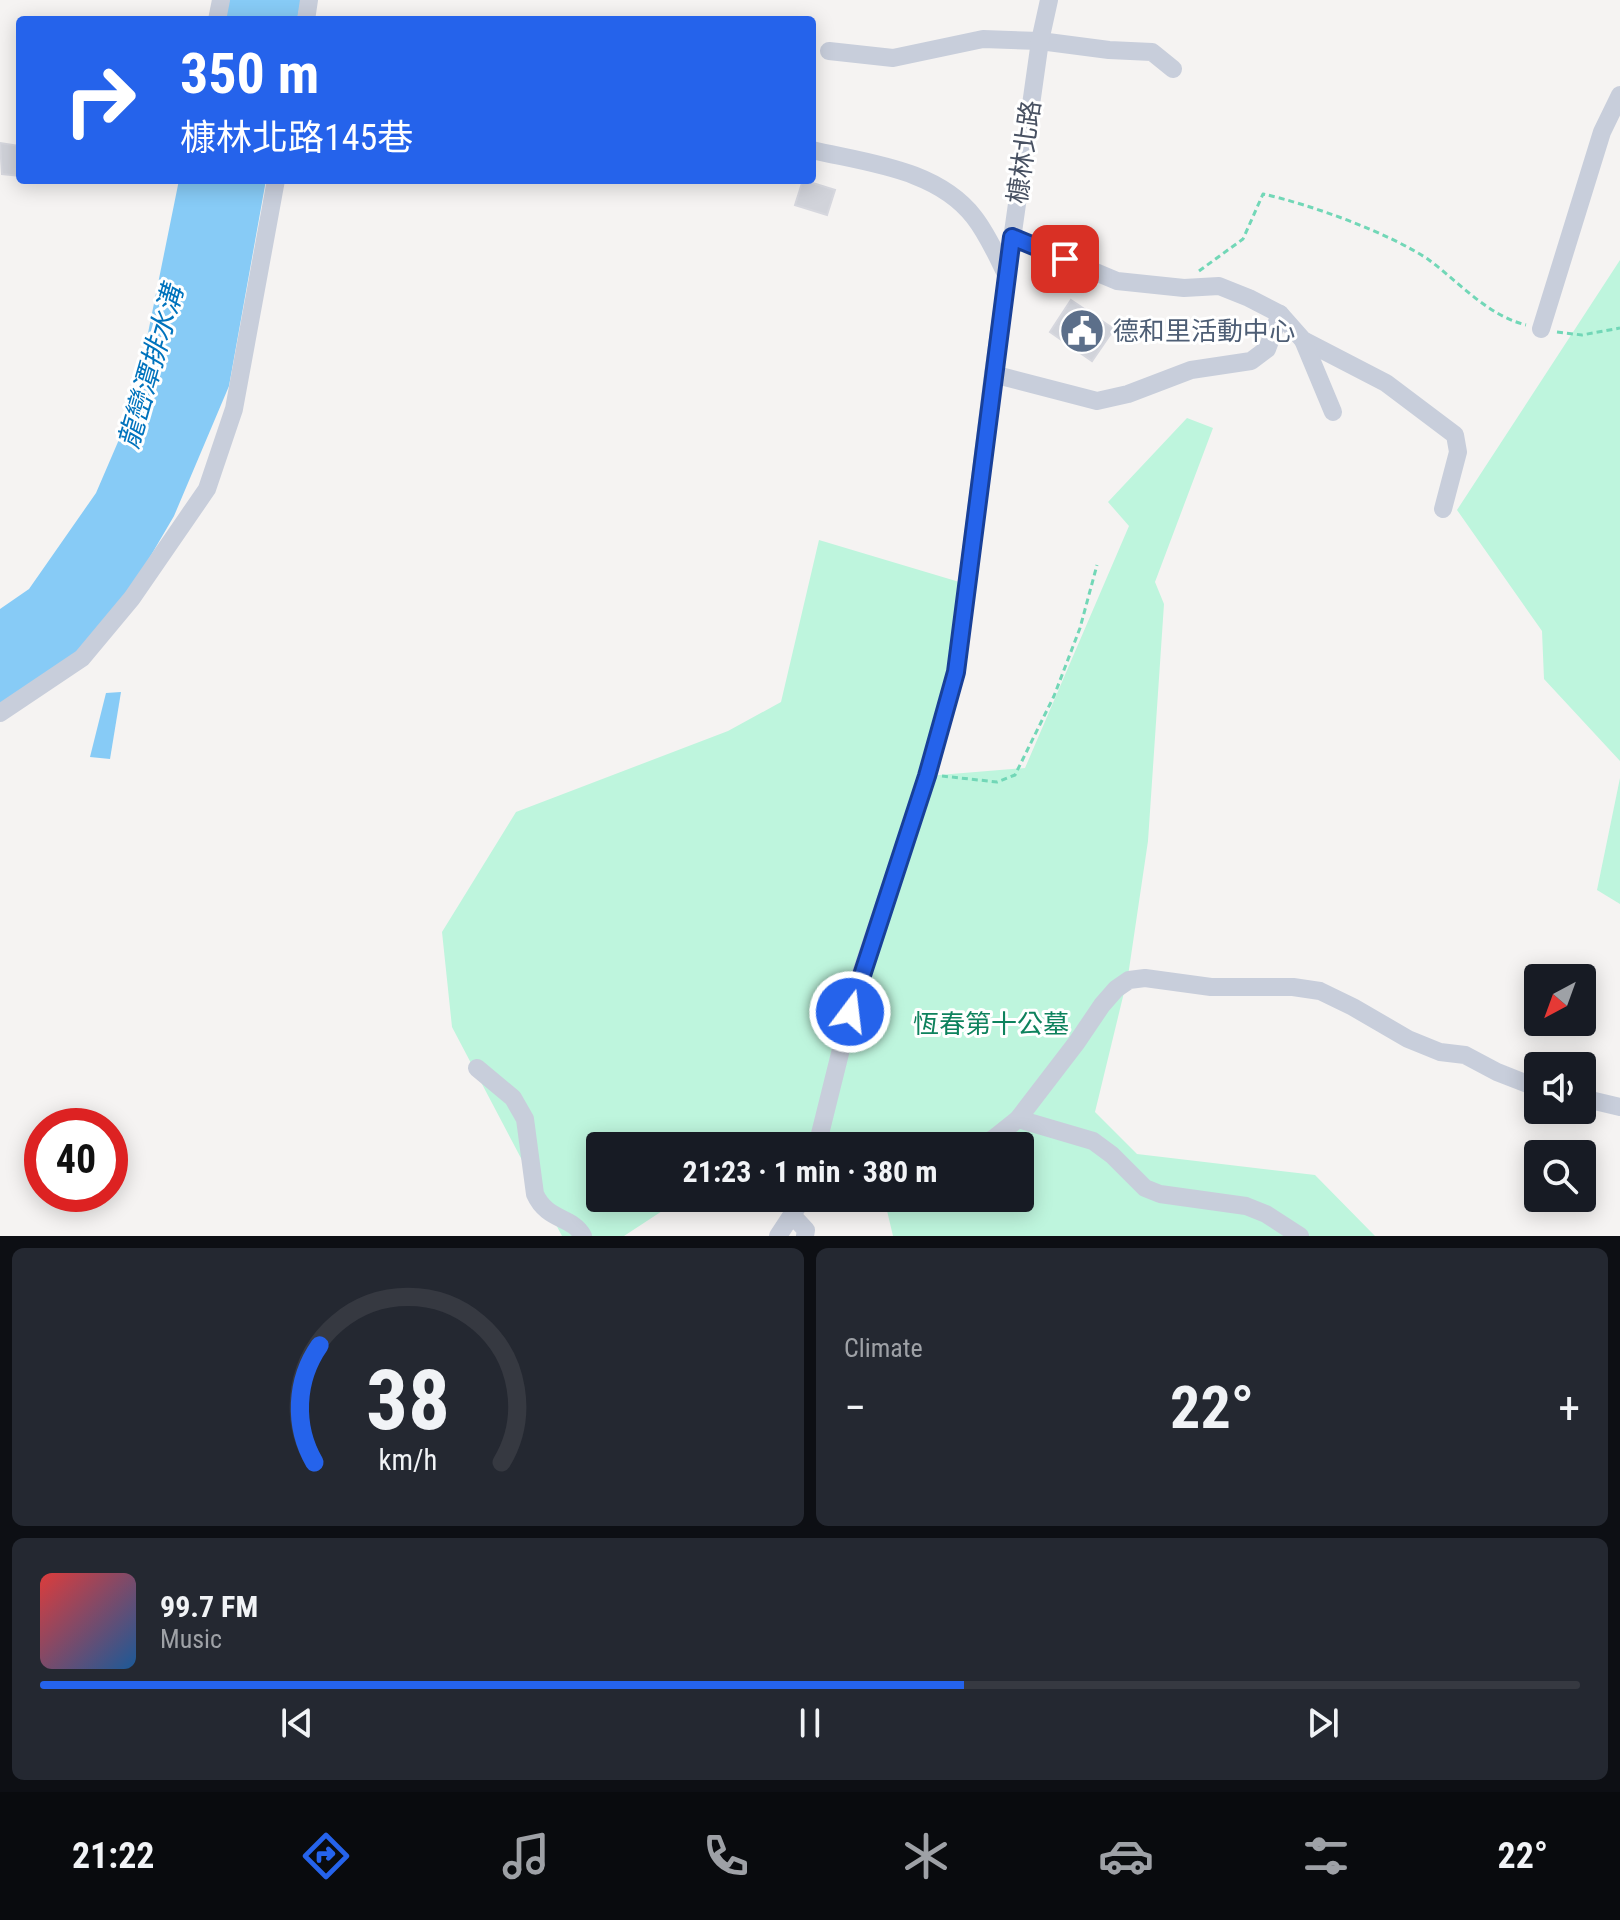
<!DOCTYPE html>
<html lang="en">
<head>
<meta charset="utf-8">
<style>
  :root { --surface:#171b24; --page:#242831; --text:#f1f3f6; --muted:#9ea1a6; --line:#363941; --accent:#2563eb }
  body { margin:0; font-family:"Roboto Condensed","Noto Sans TC",sans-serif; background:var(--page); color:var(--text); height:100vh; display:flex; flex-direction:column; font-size:30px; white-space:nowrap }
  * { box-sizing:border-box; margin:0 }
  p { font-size:26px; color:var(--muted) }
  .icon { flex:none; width:44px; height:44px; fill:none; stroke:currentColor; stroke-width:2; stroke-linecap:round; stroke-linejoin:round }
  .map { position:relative; height:1236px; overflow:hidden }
  .details { display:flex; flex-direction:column; gap:12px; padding:12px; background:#0d0f14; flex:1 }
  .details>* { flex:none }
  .top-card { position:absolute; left:16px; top:16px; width:800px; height:168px; border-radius:8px; box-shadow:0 4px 20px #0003; background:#2563eb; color:#fff; overflow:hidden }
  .needle { width:52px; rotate:221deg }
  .controls { position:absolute; left:1524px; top:964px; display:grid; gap:16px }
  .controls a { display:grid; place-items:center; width:72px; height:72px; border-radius:8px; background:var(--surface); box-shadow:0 4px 20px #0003; font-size:40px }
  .speed { position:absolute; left:24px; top:1108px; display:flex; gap:16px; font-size:40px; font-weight:700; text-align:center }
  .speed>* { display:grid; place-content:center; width:104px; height:104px; border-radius:50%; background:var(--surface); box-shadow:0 4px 20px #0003; line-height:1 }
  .speed .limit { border:12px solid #d22; background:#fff; color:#111 }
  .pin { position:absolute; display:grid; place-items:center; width:68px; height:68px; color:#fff; margin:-34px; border-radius:16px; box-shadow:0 4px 12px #0006 }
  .me { position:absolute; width:88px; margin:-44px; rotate:15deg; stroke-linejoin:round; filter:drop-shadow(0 0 6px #0008) }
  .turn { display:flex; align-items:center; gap:28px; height:168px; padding:0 32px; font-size:36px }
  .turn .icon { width:104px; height:104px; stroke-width:2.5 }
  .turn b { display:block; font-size:56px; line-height:68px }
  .big { font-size:60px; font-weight:700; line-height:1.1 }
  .details .card { flex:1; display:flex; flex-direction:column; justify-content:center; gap:12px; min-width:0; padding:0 28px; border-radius:12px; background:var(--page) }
  .details .dial { align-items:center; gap:0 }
  .dial svg { height:208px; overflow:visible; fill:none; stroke:var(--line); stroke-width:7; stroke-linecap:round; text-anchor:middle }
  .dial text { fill:var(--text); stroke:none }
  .song { display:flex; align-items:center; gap:24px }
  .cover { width:96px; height:96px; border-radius:12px; background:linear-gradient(135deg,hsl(0 70% 55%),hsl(210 70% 35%)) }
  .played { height:8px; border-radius:4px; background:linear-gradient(90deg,var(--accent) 60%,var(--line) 60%) }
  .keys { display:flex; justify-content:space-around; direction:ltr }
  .heat { display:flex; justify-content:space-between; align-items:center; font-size:44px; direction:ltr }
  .details .tiles { flex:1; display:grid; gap:12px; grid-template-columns:1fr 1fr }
  .card:last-child { grid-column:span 2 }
  .trip { position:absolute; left:586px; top:1132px; width:448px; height:80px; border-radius:8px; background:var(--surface); box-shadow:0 4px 20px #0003; font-weight:700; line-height:80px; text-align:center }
  .menu { display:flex; height:128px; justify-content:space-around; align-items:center; background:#090b0e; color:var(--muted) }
  .menu .icon { width:56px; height:56px }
  .menu .selected { color:var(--accent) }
  .menu b { font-size:36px; color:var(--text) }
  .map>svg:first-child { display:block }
  .green { fill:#bef5dd }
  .water { fill:#87cbf6 }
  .building { fill:#d1d3da; stroke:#d6d7de; stroke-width:2 }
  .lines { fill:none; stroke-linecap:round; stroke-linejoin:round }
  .path { stroke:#72d7b7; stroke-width:3; stroke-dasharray:6 4; stroke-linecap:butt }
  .minor { stroke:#c8cedb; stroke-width:18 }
  .route-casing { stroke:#184099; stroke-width:20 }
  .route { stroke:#2563eb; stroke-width:14 }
  .labels { text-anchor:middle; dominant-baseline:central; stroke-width:6; stroke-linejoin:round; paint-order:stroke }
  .street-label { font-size:26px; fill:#485162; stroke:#fff }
  .service-label { font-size:26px; fill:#4e5e75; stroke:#fff; text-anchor:start }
  .park-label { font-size:26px; fill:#0e825d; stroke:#fff }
  .water-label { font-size:28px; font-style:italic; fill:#0073bd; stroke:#fff }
</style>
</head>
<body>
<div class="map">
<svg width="1620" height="1236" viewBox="0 0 1620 1236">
  <rect width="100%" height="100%" fill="#f5f3f2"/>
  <!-- green -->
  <g class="green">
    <path d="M1620 260V761L1544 679 1542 631 1457 510Z"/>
    <path d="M1187 418 1213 428 1155 582 1164 604 1148 841 1128 976 1095 1112 1137 1154 1315 1175 1375 1236H893L884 1198H1020V1146H600V1198H682L624 1236H562L452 1027 442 932 516 812 728 731 781 702 819 540 966 584 927 776 1025 768 1129 526 1108 502Z"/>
    <path d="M1620 778V904L1597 890Z"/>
  </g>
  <!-- water -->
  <g class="water">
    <path d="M214 0H301L297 20H210Z"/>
    <path d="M179 180H266L229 386 174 516 133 586 94 635 61 668 0 705V609L29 589 96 493 133 407Z"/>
    <path d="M121 692 110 759 90 757 106 693Z"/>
  </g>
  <!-- building -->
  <g class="building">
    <path d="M0 143 20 146V176L2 174Z"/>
    <path d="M803 180 835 190 827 215 795 205Z"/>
    <path d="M1071 300 1114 329 1092 361 1050 332Z"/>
  </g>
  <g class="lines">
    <!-- path -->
    <g class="path">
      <path d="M1199 271 1243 239 1263 194C1309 204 1390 233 1429 260 1460 283 1487 315 1526 325"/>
      <path d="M1557 332 1582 335 1620 328"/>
      <path d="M942 776 997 782 1015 775 1054 696 1080 628 1097 565"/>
    </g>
    <!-- minor -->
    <g class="minor">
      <path d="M217 20 221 0"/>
      <path d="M306 20 309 0"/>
      <path d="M829 51 893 58 983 39 1040 41 1109 50 1152 52 1173 69"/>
      <path d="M812 150C867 163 937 169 974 217 988 235 997 256 1007 276"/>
      <path d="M1012 237 1117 281 1184 288 1219 286 1249 298 1280 314 1303 340 1386 383 1455 435 1458 452 1443 509"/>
      <path d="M1541 329 1602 132 1620 95"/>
      <path d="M1303 340 1333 412"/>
      <path d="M993 374 1097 401 1128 394 1191 370 1251 361 1267 349 1280 314"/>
      <path d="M0 713 82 658 132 598 207 489 234 409 276 180"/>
      <path d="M477 1068 513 1098 525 1119 535 1194C547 1221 572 1216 583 1236"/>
      <path d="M1582 1098 1620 1107"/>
      <path d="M1018 1119 1093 1141 1112 1155 1145 1188 1160 1194 1246 1206 1266 1214 1300 1236"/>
      <path d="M817 1146 857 985 927 776 956 672 993 374 1040 41 1049 0"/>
      <path d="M977 1146 993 1139 1018 1119 1077 1042 1102 1005 1116 989 1129 980 1145 978 1211 987H1293L1320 991 1353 1007 1408 1039 1440 1052 1465 1055 1497 1072 1538 1088"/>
      <path d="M793 1216 806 1230 805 1236"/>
      <path d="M778 1236 803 1198"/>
    </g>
  </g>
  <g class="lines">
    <!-- route casing -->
    <g class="route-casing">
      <path id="route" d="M850 1012 927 776 956 672 1012 237 1065 259"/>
    </g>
    <!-- route -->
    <use href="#route" class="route"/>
  </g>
  <!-- icons -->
  <defs>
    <g id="civic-disc" transform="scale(2.3)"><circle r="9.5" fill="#5c6f8a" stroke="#fff"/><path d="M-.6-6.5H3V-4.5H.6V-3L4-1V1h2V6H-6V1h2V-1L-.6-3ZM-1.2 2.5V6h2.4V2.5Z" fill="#fff"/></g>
  </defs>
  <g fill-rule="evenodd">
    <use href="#civic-disc" x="1082" y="331"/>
  </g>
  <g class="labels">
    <!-- street labels -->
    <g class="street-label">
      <text transform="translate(1024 152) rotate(-82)">槺林北路</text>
    </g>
    <!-- service labels -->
    <g class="service-label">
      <text x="1113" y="331">德和里活動中心</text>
    </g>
    <!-- park labels -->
    <g class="park-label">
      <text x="991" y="1024">恆春第十公墓</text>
    </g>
    <!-- water labels -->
    <g class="water-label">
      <text transform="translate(151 367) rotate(-74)">龍巒潭排水溝</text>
    </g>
  </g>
</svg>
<div class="controls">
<a><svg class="needle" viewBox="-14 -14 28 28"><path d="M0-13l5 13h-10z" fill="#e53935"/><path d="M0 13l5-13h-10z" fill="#9ea1a6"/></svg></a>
<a><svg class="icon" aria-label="sound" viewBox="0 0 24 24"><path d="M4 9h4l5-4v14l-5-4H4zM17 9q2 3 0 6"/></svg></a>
<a><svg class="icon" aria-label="search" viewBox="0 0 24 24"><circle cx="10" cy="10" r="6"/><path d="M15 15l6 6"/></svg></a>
</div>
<div class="speed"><div class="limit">40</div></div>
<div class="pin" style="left:1065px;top:259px;background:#d93025"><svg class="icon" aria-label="arrive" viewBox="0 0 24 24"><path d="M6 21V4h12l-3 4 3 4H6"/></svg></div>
<svg class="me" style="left:850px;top:1012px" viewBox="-20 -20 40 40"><circle r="17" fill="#2563eb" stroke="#fff" stroke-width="3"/><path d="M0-11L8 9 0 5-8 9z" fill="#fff"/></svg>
<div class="trip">21:23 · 1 min · 380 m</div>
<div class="top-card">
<div class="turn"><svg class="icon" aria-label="right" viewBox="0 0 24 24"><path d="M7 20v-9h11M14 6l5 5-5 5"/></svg><div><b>350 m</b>槺林北路145巷</div></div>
</div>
</div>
<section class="details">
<div class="tiles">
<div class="card dial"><svg viewBox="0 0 100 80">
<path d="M14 69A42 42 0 1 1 86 69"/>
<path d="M14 69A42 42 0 0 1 16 24" stroke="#2563eb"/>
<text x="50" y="56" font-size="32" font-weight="700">38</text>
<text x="50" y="72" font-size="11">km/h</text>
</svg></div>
<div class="card"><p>Climate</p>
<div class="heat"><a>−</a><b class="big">22°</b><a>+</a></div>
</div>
<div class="card">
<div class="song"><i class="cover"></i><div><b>99.7 FM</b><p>Music</p></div></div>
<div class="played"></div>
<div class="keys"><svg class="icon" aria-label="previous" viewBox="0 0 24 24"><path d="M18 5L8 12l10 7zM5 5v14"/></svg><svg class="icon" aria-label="pause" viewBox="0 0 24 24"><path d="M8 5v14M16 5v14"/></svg><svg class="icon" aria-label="next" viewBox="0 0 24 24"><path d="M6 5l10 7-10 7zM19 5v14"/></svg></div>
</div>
</div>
</section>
<nav class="menu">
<b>21:22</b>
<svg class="icon selected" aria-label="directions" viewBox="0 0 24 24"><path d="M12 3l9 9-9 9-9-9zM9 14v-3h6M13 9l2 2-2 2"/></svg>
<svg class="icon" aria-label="music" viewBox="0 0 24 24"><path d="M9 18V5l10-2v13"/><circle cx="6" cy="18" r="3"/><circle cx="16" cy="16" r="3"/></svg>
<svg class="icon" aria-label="phone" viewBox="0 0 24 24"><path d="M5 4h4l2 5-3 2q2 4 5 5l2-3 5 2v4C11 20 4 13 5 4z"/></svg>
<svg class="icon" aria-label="climate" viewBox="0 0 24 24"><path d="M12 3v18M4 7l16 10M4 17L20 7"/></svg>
<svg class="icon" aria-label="car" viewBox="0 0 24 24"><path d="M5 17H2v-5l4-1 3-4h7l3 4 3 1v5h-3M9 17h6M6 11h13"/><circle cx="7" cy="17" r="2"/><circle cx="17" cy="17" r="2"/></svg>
<svg class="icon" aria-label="filters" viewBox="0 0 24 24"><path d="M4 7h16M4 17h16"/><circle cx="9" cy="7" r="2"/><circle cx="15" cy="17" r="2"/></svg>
<b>22°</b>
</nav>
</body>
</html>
